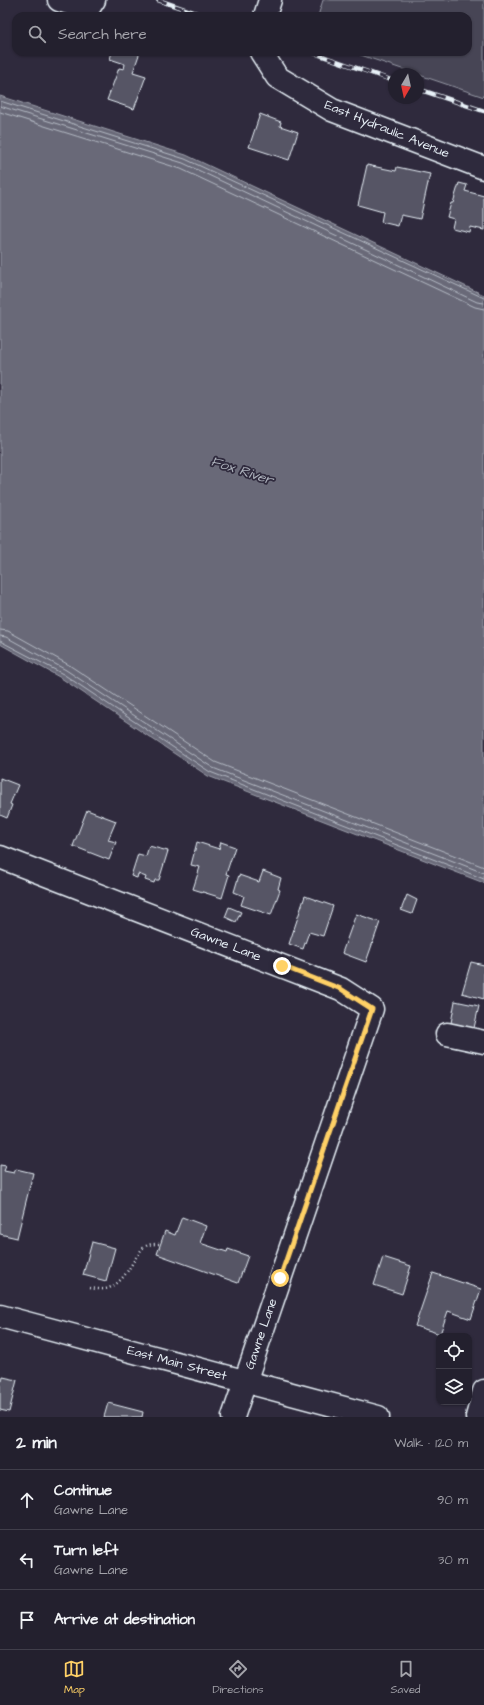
<!DOCTYPE html>
<meta charset="utf-8">
<style>
body{margin:0;font-family:"Architects Daughter",sans-serif;background:#2f2d3a;color:#f1f3f6}
.controls{position:absolute;right:12px;bottom:12px;display:grid;overflow:hidden;border-radius:8px;box-shadow:0 1px 3px #0004}
.controls button{width:36px;height:36px;display:grid;place-items:center;padding:0;border:0;border-bottom:1px solid #403e4a;background:#23202e;color:#f1f3f6;font:20px sans-serif}
.compass{position:absolute;left:388px;top:68px;width:36px;height:36px;border-radius:50%;background:#23202e;box-shadow:0 1px 3px #0004;rotate:189deg}
.stop{position:absolute;width:12px;height:12px;margin:-9px;border:3px solid #ffd166;border-radius:50%;background:#fff}
.stop.end{background:#ffd166;border-color:#fff;box-shadow:0 1px 4px #0008}
.list{margin:0;padding:0;list-style:none}
h2{display:flex;justify-content:space-between;align-items:center;height:52px;margin:0;padding:0 16px;font-size:17px}
h2 small{font-size:13px;font-weight:400;color:#a3a3aa}
.list li{display:grid;grid-template-columns:26px 1fr auto;gap:12px;align-items:center;box-sizing:border-box;height:60px;padding:0 16px;border-top:1px solid #403e4a}
.list b{display:block;font-size:15px;white-space:nowrap}
.list p{margin:0;font-size:13px;white-space:nowrap;color:#a3a3aa}
.list em{font-size:13px;font-style:normal;color:#a3a3aa}
.icon{flex:none;width:22px;height:22px;fill:none;stroke:currentColor;stroke-width:2;stroke-linecap:round;stroke-linejoin:round}
.map{position:relative;flex:none;width:484px;height:1417px;overflow:hidden}
.search{position:absolute;background:#23202e;box-shadow:0 1px 3px #0004;left:12px;right:12px;top:12px;height:44px;display:flex;align-items:center;gap:10px;box-sizing:border-box;padding:0 14px;border-radius:12px;color:#a3a3aa;font-size:15px}
.sheet{height:232px;background:#23202e}
nav{display:flex;justify-content:space-around;align-items:center;box-sizing:border-box;height:56px;border-top:1px solid #403e4a;background:#23202e;font-size:11px;color:#a3a3aa}
nav a{display:grid;justify-items:center;gap:2px}
nav .on{color:#ffd166}
.map>svg:first-child{display:block}
.green{fill:#464455;stroke:#979aa6}
.water{fill:#696978;stroke:#9c9fab}
.lines{fill:none;stroke-linecap:round;stroke-linejoin:round}
.shore{stroke:#b5bbc5;stroke-width:1}
.building{fill:#575565;stroke:#e8f1f8}
.minor-casing{stroke:#e8f1f8;stroke-width:25}
.path{stroke:#e8f1f8;stroke-width:2.5;stroke-dasharray:1 3;stroke-linecap:butt}
.minor{stroke:#2f2a3d;stroke-width:22}
.rail-casing{stroke:#e8f1f8;stroke-width:4.5}
.rail{stroke:#2f2a3d;stroke-width:3;stroke-dasharray:9;stroke-linecap:butt}
.route{stroke:#ffd166;stroke-width:5}
.labels{text-anchor:middle;dominant-baseline:central;stroke-width:3.5;stroke-linejoin:round;paint-order:stroke}
.street-label{font-size:13px;fill:#e8f1f8;stroke:#2f2a3d}
.water-label{font-size:14px;font-style:italic;fill:#afb4be;stroke:#2f2a3d}
</style>
<div class="map">
<svg width="484" height="1417" viewBox="0 0 484 1417">
<rect width="100%" height="100%" fill="#2f2a3d"/>
<filter id="ink" filterUnits="userSpaceOnUse"><feTurbulence type="fractalNoise" baseFrequency=".025" numOctaves="2"/><feDisplacementMap in="SourceGraphic" scale="8" xChannelSelector="R" yChannelSelector="G"/><feConvolveMatrix kernelMatrix="1 2 1 2 8 2 1 2 1" color-interpolation-filters="sRGB"/></filter>
<g filter="url(#ink)">
<polygon class="green" points="323,0 484,0 484,97 352,52 468,52 468,16 318,16"/>
<polygon class="water" points="0,96 186,155 484,295 484,883 208,776 61,678 0,644"/>
<g class="lines">
<g class="shore">
<polyline points="0,101 185,159 484,298"/>
<polyline points="0,106 183,163 477,302 484,303"/>
<polyline points="0,112 181,169 475,307 484,309"/>
<polyline points="0,630 8,631 69,665 215,762 484,867"/>
<polyline points="0,636 6,637 66,670 213,768 484,873"/>
<polyline points="0,641 63,674 210,772 484,879"/>
</g>
</g>
<g class="building">
<polygon points="112,52 140,52 133,72 146,76 134,109 107,100 119,68 124,69 125,64 110,59"/>
<polygon points="260,114 281,122 280,126 298,132 289,160 249,147"/>
<polygon points="367,165 396,171 397,167 430,174 420,219 401,215 398,226 381,222 383,212 358,205"/>
<polygon points="459,183 467,185 465,191 484,196 484,230 470,227 469,232 452,228 454,219 447,217 451,203 453,203"/>
<polygon points="0,778 18,785 10,804 12,805 7,818 0,815"/>
<polygon points="87,810 116,821 108,840 116,842 109,860 73,846"/>
<polygon points="197,842 219,849 221,842 235,847 226,874 229,875 222,898 193,889 200,867 191,865"/>
<polygon points="149,846 168,851 159,880 155,880 154,883 145,880 146,877 138,874 137,878 131,876 138,854 146,856"/>
<polygon points="263,871 281,878 278,889 280,890 271,915 241,905 244,896 234,892 239,875 259,882"/>
<polygon points="407,895 417,900 412,914 401,910"/>
<polygon points="305,896 333,906 323,936 309,932 303,949 289,944"/>
<polygon points="229,907 241,912 236,922 225,917"/>
<polygon points="356,914 380,922 366,962 342,953"/>
<polygon points="471,962 484,965 484,999 462,993"/>
<polygon points="455,1001 479,1006 474,1028 451,1023"/>
<polygon points="0,1165 6,1166 4,1171 14,1173 16,1169 33,1173 17,1238 0,1234"/>
<polygon points="182,1217 206,1226 200,1243 227,1252 228,1249 248,1256 238,1283 157,1254 165,1231 175,1235"/>
<polygon points="92,1242 115,1248 106,1281 83,1275"/>
<polygon points="383,1257 411,1266 402,1294 374,1285"/>
<polygon points="433,1273 481,1289 471,1319 448,1311 440,1334 415,1326"/>
<polygon points="3,1377 17,1380 9,1412 0,1410 0,1380 2,1381"/>
<polygon points="108,1403 143,1412 142,1417 104,1417"/>
</g>
<g class="lines">
<g class="minor-casing">
<g id="minor">
<polyline points="59,0 88,9 94,0"/>
<polyline points="265,16 270,0"/>
<polyline points="261,52 277,77 332,110 484,168"/>
<polyline points="0,857 341,989 372,1009 233,1417"/>
<polyline points="447,1034 484,1042"/>
<polyline points="0,1316 378,1417"/>
<polyline points="477,1417 484,1391"/>
</g>
</g>
<path class="path" d="M90,1288c6,1 14,2 19,0 21,-9 25,-37 39,-43 3,-1 9,-1 13,-1"/>
<use href="#minor" class="minor"/>
<g class="rail-casing">
<g id="rail">
<polyline points="158,0 205,16"/>
<polyline points="311,52 394,81"/>
<polyline points="418,89 484,111"/>
</g>
</g>
<use href="#rail" class="rail"/>
</g>
</g>
<g class="lines" filter="url(#ink)">
<polyline class="route" points="280,1278 372,1009 341,989 282,966"/>
</g>
<g class="labels">
<g class="street-label">
<text transform="translate(387 129) rotate(22)">East Hydraulic Avenue</text>
<text transform="translate(226 944) rotate(21)">Gawne Lane</text>
<text transform="translate(261 1334) rotate(-71)">Gawne Lane</text>
<text transform="translate(177 1363) rotate(15)">East Main Street</text>
</g>
<g class="water-label">
<text transform="translate(242 471) rotate(18)">Fox River</text>
</g>
</g>
</svg>
<div class="controls">
<button><svg class="icon" aria-label="locate" viewBox="0 0 24 24"><circle cx="12" cy="12" r="6"/><path d="M12 2v4M12 18v4M2 12h4M18 12h4"/></svg></button>
<button><svg class="icon" aria-label="layers" viewBox="0 0 24 24"><path d="M12 4l9 5-9 5-9-5zM3 14l9 5 9-5"/></svg></button>
</div>
<svg class="compass" viewBox="-18 -18 36 36"><path d="M0-13l5 13h-10z" fill="#e53935"/><path d="M0 13l5-13h-10z" fill="#a3a3aa"/></svg>
<div class="stop" style="left:280px;top:1278px"></div>
<div class="stop end" style="left:282px;top:966px"></div>
<div class="search"><svg class="icon" aria-label="search" viewBox="0 0 24 24"><circle cx="10" cy="10" r="6"/><path d="M15 15l6 6"/></svg>Search here</div>
</div>
<section class="sheet">
<h2>2 min<small>Walk · 120 m</small></h2>
<ul class="list">
<li><svg class="icon" aria-label="ahead" viewBox="0 0 24 24"><path d="M12 20V5M6 11l6-6 6 6"/></svg><div><b>Continue</b><p>Gawne Lane</p></div><em>90 m</em></li>
<li><svg class="icon" aria-label="left" viewBox="0 0 24 24"><path d="M17 20v-9H6M10 6l-5 5 5 5"/></svg><div><b>Turn left</b><p>Gawne Lane</p></div><em>30 m</em></li>
<li><svg class="icon" aria-label="arrive" viewBox="0 0 24 24"><path d="M6 21V4h12l-3 4 3 4H6"/></svg><div><b>Arrive at destination</b></div></li>
</ul>
</section>
<nav>
<a class="on"><svg class="icon" aria-label="map" viewBox="0 0 24 24"><path d="M3 6l6-2 6 2 6-2v14l-6 2-6-2-6 2zM9 4v14M15 6v14"/></svg>Map</a>
<a><svg class="icon" aria-label="directions" viewBox="0 0 24 24"><path d="M12 3l9 9-9 9-9-9zM9 14v-3h6M13 9l2 2-2 2"/></svg>Directions</a>
<a><svg class="icon" aria-label="saved" viewBox="0 0 24 24"><path d="M7 4h10v16l-5-4-5 4z"/></svg>Saved</a>
</nav>
